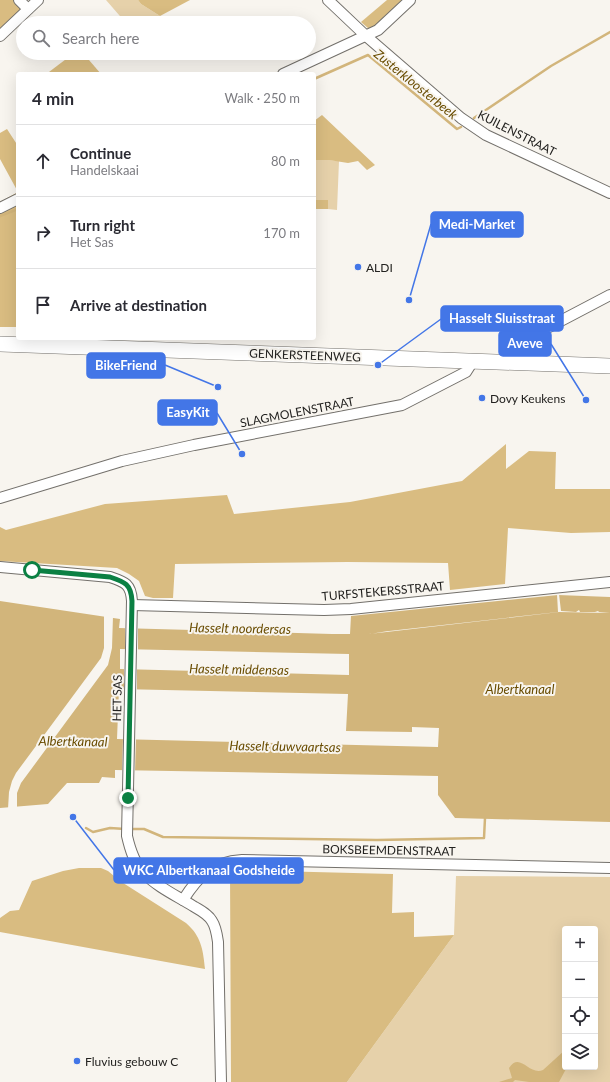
<!DOCTYPE html>
<meta charset="utf-8">
<style>
body{margin:0;font-family:Lato,sans-serif;background:#f7f7f7;color:#2b2b33}
.controls{position:absolute;right:12px;bottom:12px;display:grid;overflow:hidden;border-radius:4px;box-shadow:0 4px 16px #0002}
.controls button{width:36px;height:36px;display:grid;place-items:center;padding:0;border:0;border-bottom:1px solid #e1e1e2;background:#fff;color:#2b2b33;font:20px sans-serif}
.stop{position:absolute;width:12px;height:12px;margin:-9px;border:3px solid #0b8043;border-radius:50%;background:#fff}
.stop.end{background:#0b8043;border-color:#fff;box-shadow:0 1px 4px #0008}
.list{margin:0;padding:0;list-style:none}
h2{display:flex;justify-content:space-between;align-items:center;height:52px;margin:0;padding:0 16px;font-size:17px}
h2 small{font-size:13px;font-weight:400;color:#7c7c81}
.list li{display:grid;grid-template-columns:26px 1fr auto;gap:12px;align-items:center;box-sizing:border-box;height:72px;padding:0 16px;border-top:1px solid #e1e1e2}
.list b{display:block;font-size:15px;white-space:nowrap}
.list p{margin:0;font-size:13px;white-space:nowrap;color:#7c7c81}
.list em{font-size:13px;font-style:normal;color:#7c7c81}
.icon{flex:none;width:22px;height:22px;fill:none;stroke:currentColor;stroke-width:2;stroke-linecap:round;stroke-linejoin:round}
.map{position:relative;flex:none;width:610px;height:1082px;overflow:hidden}
.search{position:absolute;background:#fff;box-shadow:0 4px 16px #0002;left:16px;top:16px;width:300px;height:44px;display:flex;align-items:center;gap:10px;box-sizing:border-box;padding:0 14px;border-radius:22px;color:#7c7c81;font-size:15px}
.panel{position:absolute;background:#fff;box-shadow:0 4px 16px #0002;left:16px;top:72px;width:300px;height:268px;border-radius:4px}
.map>svg:first-child{display:block}
.green{fill:#e6d1aa;fill-rule:evenodd}
.forest{fill:#d9bc81}
.water{fill:#d2b57b;fill-rule:evenodd}
.pier{fill:#f8f5ef}
.lines{fill:none;stroke-linecap:round;stroke-linejoin:round}
.stream{stroke:#d2b57b;stroke-width:2.5}
.street-casing{stroke:#73706b;stroke-width:12}
.primary-casing{stroke:#73706b;stroke-width:16}
.street{stroke:#fff;stroke-width:10}
.primary{stroke:#fff;stroke-width:15}
.route{stroke:#0b8043;stroke-width:5}
.poi-dot{fill:#4376e7;stroke:#f8f5ef;stroke-width:1.5}
.labels{text-anchor:middle;dominant-baseline:central;stroke-width:4;stroke-linejoin:round;paint-order:stroke}
.street-label{font-size:12px;fill:#232220;stroke:#f8f5ef}
.poi-label{font-size:12px;fill:#232220;stroke:#f8f5ef;text-anchor:start}
.water-label{font-size:13px;font-style:italic;fill:#694c00;stroke:#f8f5ef}
.leader{fill:none;stroke:#4376e7;stroke-width:1.5}
.callout-dot{fill:#4376e7;stroke:#f8f5ef;stroke-width:1.5}
.callout{fill:#4376e7;stroke:#4376e7;stroke-width:1.5}
.callout-label{font-size:13px;text-anchor:middle;font-weight:bold;fill:#fff}
</style>
<div class="map">
<svg width="610" height="1082" viewBox="0 0 610 1082">
<rect width="100%" height="100%" fill="#f8f5ef"/>
<g class="green">
<polygon points="106,0 138,0 141,4 160,16 148,23 126,23"/>
<polygon points="314,160 329,160 339,161 337,210 328,209 327,200 314,200"/>
<path d="M456,876l154,1v205h-263l107,-147zM565,929h30v138h-30z"/>
</g>
<g class="forest">
<polygon points="0,0 14,0 21,9 0,30"/>
<polygon points="138,0 190,0 160,16 141,4"/>
<polygon points="387,0 415,0 376,35 361,22"/>
<polygon points="74,53 83,53 101,74 51,74 49,72"/>
<polygon points="322,115 375,165 367,170 358,161 348,163 329,160 314,160 314,121"/>
<polygon points="7,129 18,146 18,327 0,327 0,202 18,192 0,159 0,133"/>
<rect x="314" y="200" width="14" height="9"/>
<polygon points="506,444 506,469 529,451 556,452 555,489 610,489 610,532 571,533 508,528 505,584 450,590 448,563 348,562 175,564 173,598 153,598 145,596 139,581 129,574 117,568 0,561 0,527 6,530 105,504 227,495 234,514 350,502 462,481"/>
<path d="M79,868h22l7,3 12,10 66,42c15,13 17,26 19,46l-205,-37v-14l10,-7 9,-1 13,-29 31,-10z"/>
<polygon points="230,870 393,874 392,913 414,912 414,937 454,935 347,1082 231,1082"/>
</g>
<g class="water">
<path d="M558,595l52,2v225l-155,-4 -17,-23v-19l-323,-6v8l-13,-1 -3,6h-32l-19,21 -48,4v-207l120,18 -1,9 213,6h18l1,-18zM120,649l229,5v21l-229,-6zM119,689l229,5 -2,37 66,1v-5l27,1 -1,19 -321,-8z"/>
<path d="M565,1050v17h2l-8,15h-30l-14,-2 -2,2h-14l13,-4 -3,-10c11,-17 20,8 34,2z"/>
</g>
<g class="pier">
<polygon points="557,594 559,594 561,611 576,612 579,610 580,612 595,612 598,611 599,612 610,613 559,612 369,634 349,634 370,634 388,631 389,631 558,612"/>
<polygon points="104,614 113,616 112,648 108,665 21,783 17,793 17,808 8,809 9,792 12,781 16,773 101,658 104,648"/>
<polygon points="125,626 138,627 138,651 125,651"/>
<rect x="124" y="667" width="13" height="24"/>
<polygon points="123,737 136,737 135,772 122,772"/>
</g>
<g class="lines">
<g class="stream">
<polyline points="314,79 368,55 457,129 461,127"/>
<polyline points="474,118 551,66 610,32"/>
<polyline points="0,216 18,209"/>
<polyline points="86,828 93,832 110,828 125,829"/>
<polyline points="130,829 144,829 163,837 377,840 484,838 485,818"/>
</g>
<g class="street-casing">
<g id="street">
<polyline points="19,0 28,9"/>
<polyline points="328,0 366,36 461,118 486,135 610,193"/>
<polyline points="0,36 38,0"/>
<polyline points="283,74 378,30 410,0"/>
<polyline points="0,208 18,199"/>
<polyline points="518,363 519,350 521,342 532,336 610,295"/>
<polyline points="0,498 122,461 194,445 402,405 466,372 473,361"/>
<path d="M0,567l110,10c15,5 21,7 22,24l-5,235c3,13 7,27 17,37 13,14 33,23 49,33 7,4 15,8 19,15 4,6 5,14 6,21l3,140"/>
<polyline points="132,605 324,610 351,609 610,582"/>
<path d="M183,900c16,-25 29,-38 59,-40l368,8"/>
</g>
</g>
<g class="primary-casing">
<polyline id="primary" points="0,344 610,366"/>
</g>
<use href="#street" class="street"/>
<use href="#primary" class="primary"/>
</g>
<g class="lines">
<path class="route" d="M32,570l78,7c15,5 21,7 22,24l-4,197"/>
</g>
<g class="poi-dot">
<circle cx="358" cy="267" r="4"/>
<circle cx="482" cy="398" r="4"/>
<circle cx="77" cy="1061" r="4"/>
</g>
<g class="labels">
<g class="street-label">
<text transform="translate(517 133) rotate(27)">KUILENSTRAAT</text>
<text transform="translate(305 355) rotate(2)">GENKERSTEENWEG</text>
<text transform="translate(297 412) rotate(-11)">SLAGMOLENSTRAAT</text>
<text transform="translate(383 591) rotate(-5)">TURFSTEKERSSTRAAT</text>
<text transform="translate(117 698) rotate(-89)">HET SAS</text>
<text transform="translate(389 850) rotate(1)">BOKSBEEMDENSTRAAT</text>
</g>
<g class="poi-label">
<text x="366" y="267">ALDI</text>
<text x="490" y="398">Dovy Keukens</text>
<text x="85" y="1061">Fluvius gebouw C</text>
</g>
<g class="water-label">
<text transform="translate(416 84) rotate(39)">Zusterkloosterbeek</text>
<text transform="translate(240 628) rotate(1)">Hasselt noordersas</text>
<text transform="translate(239 669) rotate(1)">Hasselt middensas</text>
<text x="520" y="689">Albertkanaal</text>
<text transform="translate(73 741) rotate(1)">Albertkanaal</text>
<text transform="translate(285 746) rotate(1)">Hasselt duwvaartsas</text>
</g>
</g>
<path class="leader" d="M409 300L431 224M378 365L441 319M586 400L551 344M218 387L165 365M242 454L217 413M73 817L114 870"/>
<g class="callout-dot">
<circle cx="409" cy="300" r="4"/>
<circle cx="378" cy="365" r="4"/>
<circle cx="586" cy="400" r="4"/>
<circle cx="218" cy="387" r="4"/>
<circle cx="242" cy="454" r="4"/>
<circle cx="73" cy="817" r="4"/>
</g>
<g class="callout">
<rect x="431" y="212" width="92" height="25" rx="4"/>
<rect x="441" y="306" width="122" height="25" rx="4"/>
<rect x="499" y="331" width="52" height="25" rx="4"/>
<rect x="87" y="353" width="78" height="25" rx="4"/>
<rect x="158" y="400" width="59" height="25" rx="4"/>
<rect x="114" y="858" width="189" height="25" rx="4"/>
</g>
<g class="callout-label">
<text x="477" y="229">Medi-Market</text>
<text x="502" y="323">Hasselt Sluisstraat</text>
<text x="525" y="348">Aveve</text>
<text x="126" y="370">BikeFriend</text>
<text x="188" y="417">EasyKit</text>
<text x="209" y="875">WKC Albertkanaal Godsheide</text>
</g>
</svg>
<div class="controls">
<button>+</button>
<button>−</button>
<button><svg class="icon" aria-label="locate" viewBox="0 0 24 24"><circle cx="12" cy="12" r="6"/><path d="M12 2v4M12 18v4M2 12h4M18 12h4"/></svg></button>
<button><svg class="icon" aria-label="layers" viewBox="0 0 24 24"><path d="M12 4l9 5-9 5-9-5zM3 14l9 5 9-5"/></svg></button>
</div>
<div class="stop" style="left:32px;top:570px"></div>
<div class="stop end" style="left:128px;top:798px"></div>
<div class="search"><svg class="icon" aria-label="search" viewBox="0 0 24 24"><circle cx="10" cy="10" r="6"/><path d="M15 15l6 6"/></svg>Search here</div>
<section class="panel">
<h2>4 min<small>Walk · 250 m</small></h2>
<ul class="list">
<li><svg class="icon" aria-label="ahead" viewBox="0 0 24 24"><path d="M12 20V5M6 11l6-6 6 6"/></svg><div><b>Continue</b><p>Handelskaai</p></div><em>80 m</em></li>
<li><svg class="icon" aria-label="right" viewBox="0 0 24 24"><path d="M7 20v-9h11M14 6l5 5-5 5"/></svg><div><b>Turn right</b><p>Het Sas</p></div><em>170 m</em></li>
<li><svg class="icon" aria-label="arrive" viewBox="0 0 24 24"><path d="M6 21V4h12l-3 4 3 4H6"/></svg><div><b>Arrive at destination</b></div></li>
</ul>
</section>
</div>
